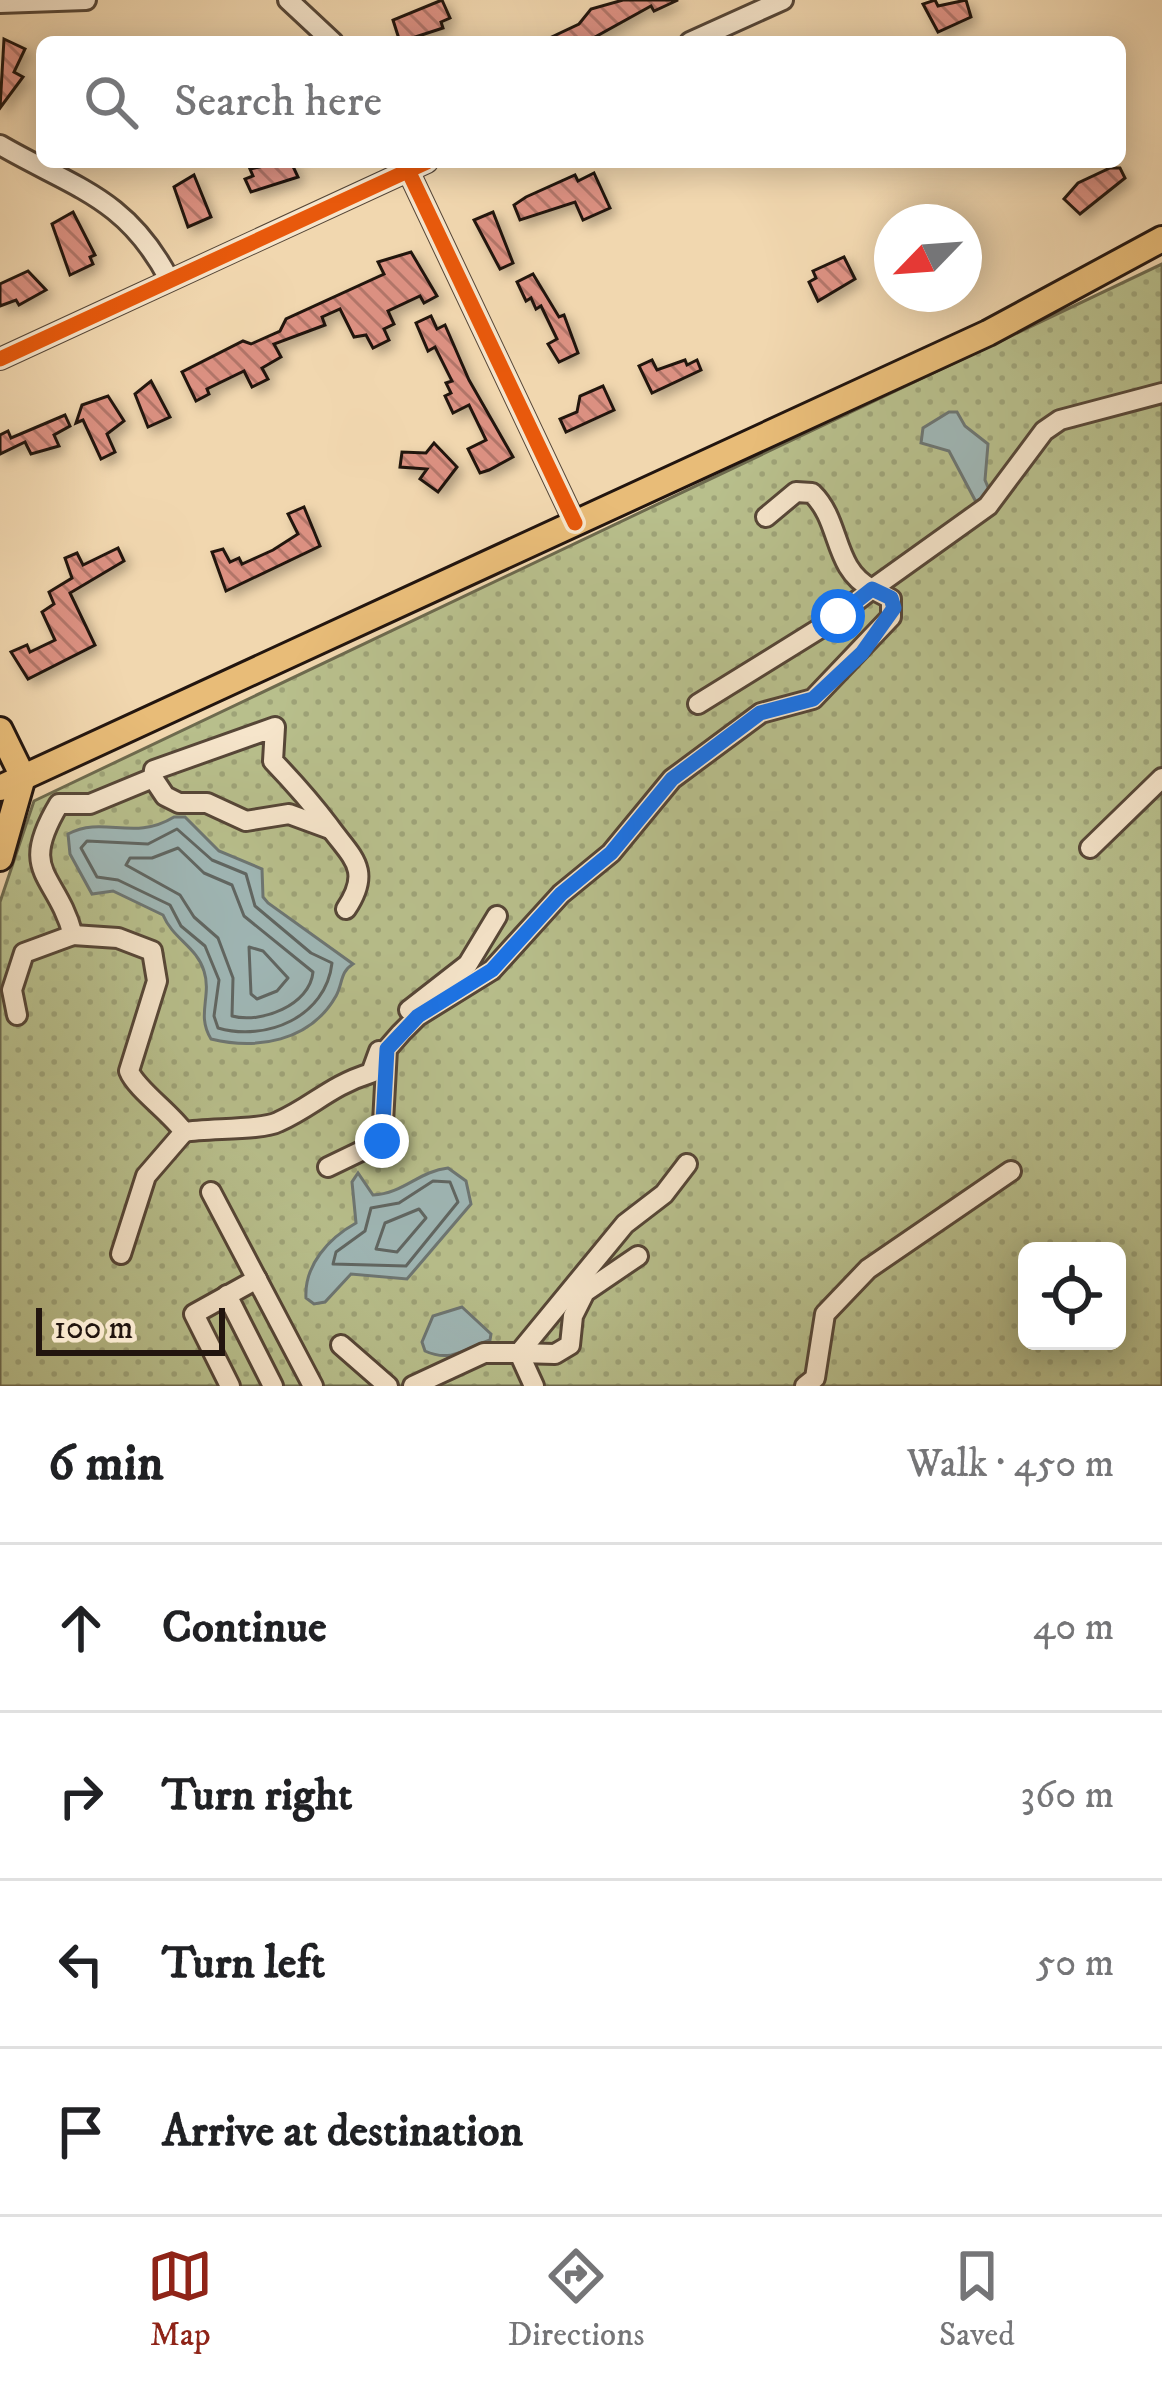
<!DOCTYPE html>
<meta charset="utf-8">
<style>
body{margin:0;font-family:"IM FELL DW Pica",serif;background:#f6f6f6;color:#202124}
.controls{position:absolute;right:36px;bottom:36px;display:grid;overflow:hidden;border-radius:18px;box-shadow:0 6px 30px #0003}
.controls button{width:108px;height:108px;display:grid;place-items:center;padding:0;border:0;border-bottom:3px solid #e0e0e0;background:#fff;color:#202124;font:60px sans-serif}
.compass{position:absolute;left:874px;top:204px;width:108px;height:108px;border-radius:50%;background:#fff;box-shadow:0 6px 30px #0003;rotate:245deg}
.scale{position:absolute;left:36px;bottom:30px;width:189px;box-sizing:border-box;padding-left:12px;border:6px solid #22150f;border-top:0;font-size:33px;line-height:42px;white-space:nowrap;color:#22150f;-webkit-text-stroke:9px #f6e5cb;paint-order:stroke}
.stop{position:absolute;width:36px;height:36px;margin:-27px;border:9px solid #1a73e8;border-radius:50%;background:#fff}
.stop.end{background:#1a73e8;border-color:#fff;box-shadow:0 3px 12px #0008}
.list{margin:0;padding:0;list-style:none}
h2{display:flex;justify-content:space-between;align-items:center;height:156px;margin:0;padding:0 48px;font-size:51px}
h2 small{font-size:39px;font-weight:400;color:#757577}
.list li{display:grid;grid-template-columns:78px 1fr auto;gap:36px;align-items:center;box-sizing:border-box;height:168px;padding:0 48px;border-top:3px solid #e0e0e0}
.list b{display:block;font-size:45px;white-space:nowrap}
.list em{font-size:39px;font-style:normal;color:#757577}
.icon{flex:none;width:66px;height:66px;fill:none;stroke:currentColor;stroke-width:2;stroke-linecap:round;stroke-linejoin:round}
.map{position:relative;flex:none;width:1162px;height:1386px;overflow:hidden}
.search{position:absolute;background:#fff;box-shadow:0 6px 30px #0003;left:36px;right:36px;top:36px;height:132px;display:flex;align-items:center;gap:30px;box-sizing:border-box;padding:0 42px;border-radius:18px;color:#757577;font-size:45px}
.sheet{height:828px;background:#fff}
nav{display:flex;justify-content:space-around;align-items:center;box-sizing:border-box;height:168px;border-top:3px solid #e0e0e0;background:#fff;font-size:33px;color:#757577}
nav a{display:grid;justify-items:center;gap:6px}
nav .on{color:#8f2418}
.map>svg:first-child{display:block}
.grass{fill:url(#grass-dots);stroke:#6d6a4e;stroke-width:3;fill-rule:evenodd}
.water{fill:#9fb7b6;stroke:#6d7673;stroke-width:3}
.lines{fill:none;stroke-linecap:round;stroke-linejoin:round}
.shore{stroke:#606662;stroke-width:3}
.building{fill:url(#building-back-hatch);stroke:#22150f;stroke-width:3;filter:url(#shadow)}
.minor-casing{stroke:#564637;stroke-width:24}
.major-casing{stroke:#22150f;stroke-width:30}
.minor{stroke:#f6e5cb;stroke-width:18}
.major{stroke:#e8bc78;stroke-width:24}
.cycleway-casing{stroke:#f6e5cb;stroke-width:22}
.cycleway{stroke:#e8590c;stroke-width:15}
.route{stroke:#1a73e8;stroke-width:15}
</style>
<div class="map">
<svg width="1162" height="1386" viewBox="0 0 1162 1386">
<defs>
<pattern id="grass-dots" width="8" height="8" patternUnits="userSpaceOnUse" patternTransform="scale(3)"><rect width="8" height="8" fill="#b8bf8c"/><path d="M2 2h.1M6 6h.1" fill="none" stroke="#9ea378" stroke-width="1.8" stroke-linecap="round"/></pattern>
<pattern id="building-back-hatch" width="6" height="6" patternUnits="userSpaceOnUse" patternTransform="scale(3)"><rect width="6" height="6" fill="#db9081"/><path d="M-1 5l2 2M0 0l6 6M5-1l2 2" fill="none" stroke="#b17468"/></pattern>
<filter id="shadow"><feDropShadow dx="5.5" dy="5.5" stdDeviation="6" flood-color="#0004"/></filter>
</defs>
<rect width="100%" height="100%" fill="#f1d7af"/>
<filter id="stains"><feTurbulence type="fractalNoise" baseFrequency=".00167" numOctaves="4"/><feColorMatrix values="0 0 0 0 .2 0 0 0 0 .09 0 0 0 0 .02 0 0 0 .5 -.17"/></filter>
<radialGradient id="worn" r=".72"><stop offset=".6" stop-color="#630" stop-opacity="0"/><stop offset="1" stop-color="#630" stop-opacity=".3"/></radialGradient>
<path class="grass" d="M1162,264v1122h-1162v-484l34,-101zM1027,1251h90v90h-90z"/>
<g class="water">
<polygon points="949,412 957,412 965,426 988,444 985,480 990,492 976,502 949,451 921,443 923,428"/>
<path d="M174,817h11l34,34 43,18 1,28 5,6 85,61c-13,8 -10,19 -17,32 -26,46 -80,54 -125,43 -15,-24 1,-43 -7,-68 -7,-24 -31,-32 -41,-56l-50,-24 -21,3 -22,-40 -2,-20c36,-19 65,8 106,-17z"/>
<path d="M448,1168l18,13 5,23 -64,75 -56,-5 -26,28 -11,2 -8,-6c-2,-33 23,-60 50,-75l-4,-41 6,-9 15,22c30,-1 46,-24 75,-27z"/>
<path d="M462,1307l29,27 -1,6c-25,9 -39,23 -65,11l-3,-9 11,-26z"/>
</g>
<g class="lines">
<g class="shore">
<path d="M177,829l35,31 34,14 9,32 56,47 21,10c-6,54 -66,79 -114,65l-4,-12 5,-36 -14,-34 -24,-20 -11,-21 -52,-25 -21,-3 -16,-29 6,-7 61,3z"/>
<path d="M178,848l26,25 28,12 12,31 69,56c-3,33 -52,52 -81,44l1,-38 -15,-40 -24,-21 -14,-22 -54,-30 4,-7h22z"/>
<polygon points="249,947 263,951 288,978 277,991 257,999 251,994"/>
<polygon points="433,1181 450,1182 458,1202 406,1266 333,1264 336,1252 365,1231 371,1208 399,1203"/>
<polygon points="419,1209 426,1218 397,1252 376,1249 385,1223"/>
</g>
</g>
<g class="building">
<polygon points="442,0 450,18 441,22 443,28 400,42 393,20"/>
<polygon points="623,0 678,0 654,11 651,6 586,42 541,42 579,24 591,9"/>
<polygon points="935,0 938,6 966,0 971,17 938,32 923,4"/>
<polygon points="4,39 25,49 14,72 23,77 0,108"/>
<polygon points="282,162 291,162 298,177 251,192 245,179 253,176 250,169"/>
<polygon points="1110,168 1120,168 1125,178 1080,214 1064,199 1078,183"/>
<polygon points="594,173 610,208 583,220 575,202 520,220 514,205 526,197 575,175 578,181"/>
<polygon points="194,175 211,217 188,227 174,187"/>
<polygon points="73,212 95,255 90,257 93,264 70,275 52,224"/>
<polygon points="493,212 513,263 500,269 474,220"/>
<polygon points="411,252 437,296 424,303 420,296 388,311 394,324 384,329 389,340 373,348 366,335 354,337 340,309 322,317 325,325 274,344 281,357 262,368 268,379 252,387 244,371 207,389 209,394 196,401 182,372 243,341 251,344 280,331 286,319 384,274 378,262"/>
<polygon points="844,257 855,279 818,301 809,282 816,278 813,271"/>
<polygon points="28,271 46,290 19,305 16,300 0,306 0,284"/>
<polygon points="533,274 559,317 564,315 578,353 559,362 548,344 557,339 541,306 536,309 531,298 526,301 517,282"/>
<polygon points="431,316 437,329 445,325 469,380 513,457 489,470 480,473 468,449 486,440 469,405 453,413 445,396 451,393 446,383 452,381 435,347 428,351 416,323"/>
<polygon points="652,360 657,370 685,360 687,365 697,360 701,370 652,393 639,366"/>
<polygon points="151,381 170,417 148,427 135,394"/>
<polygon points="603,386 614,410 566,432 560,419 577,412 580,396"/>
<polygon points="108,396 124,421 107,434 115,452 101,459 83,420 76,423 82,405"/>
<polygon points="65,415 70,426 54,435 59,446 31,454 25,442 0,454 0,435 8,431 11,438"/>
<polygon points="434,443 457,467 438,492 420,479 427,469 400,467 402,452 426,453"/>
<polygon points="304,507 320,546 226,591 212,552 223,549 230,562 239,558 242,564 273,550 298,534 288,514"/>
<polygon points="118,548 124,561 70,593 95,645 28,679 11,652 27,645 30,652 55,640 42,612 54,604 49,592 72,578 65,558 77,553 83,565"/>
</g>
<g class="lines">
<g class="minor-casing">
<g id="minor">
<polyline points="288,0 333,42"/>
<polyline points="0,3 86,0"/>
<polyline points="690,42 783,0"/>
<path d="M0,145c74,43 126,52 169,134"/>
<polyline points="404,162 575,523"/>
<polyline points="0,359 427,162"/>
<path d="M766,517l30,-25 16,1c30,29 20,75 60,96l116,-83 56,-75 16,-11 102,-27"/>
<polyline points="153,778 165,796 179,803 207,803 246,821 289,814 330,829"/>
<polyline points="1090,848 1162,778"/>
<path d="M73,935l45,3 34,13 5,30 -28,90c7,18 41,41 55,61 24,-4 79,-2 94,-10 36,-16 51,-36 93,-49l8,-22"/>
<polyline points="409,1010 468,964 497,916"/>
<path d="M17,1015l-5,-25 12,-37 49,-18c-17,-63 -56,-61 -14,-131h31l63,-26 1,-8 121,-43 -2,34c21,22 38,41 56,65 22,31 44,43 17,83"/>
<polyline points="328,1167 382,1141 387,1049 401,1033 418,1016 492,970 561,894 611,853 672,779 761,713 813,699 891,617 891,599 872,589 827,624 698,704"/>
<polyline points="211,1192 313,1386"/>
<polyline points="121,1254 146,1176 184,1132"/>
<polyline points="227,1295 273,1386"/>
<polyline points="341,1345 388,1386"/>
<polyline points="519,1353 555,1354 570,1345 573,1316 585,1292 638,1256"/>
<polyline points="519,1353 534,1386"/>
<polyline points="230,1386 194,1314 257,1279"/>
<polyline points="413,1386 484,1353 519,1353 625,1224 664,1194 687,1164"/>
<polyline points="805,1386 815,1378 825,1314 868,1269 1011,1171"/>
</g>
</g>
<g class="major-casing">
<g id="major">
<polyline points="0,730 23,777"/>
<polyline points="0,788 988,333 1162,239"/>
<polyline points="0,858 23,777"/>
</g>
</g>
<use href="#minor" class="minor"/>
<use href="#major" class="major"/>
<g class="cycleway-casing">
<g id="cycleway">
<polyline points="404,162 575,523"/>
<polyline points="0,359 427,162"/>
</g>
</g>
<use href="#cycleway" class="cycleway"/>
</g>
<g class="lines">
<polyline class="route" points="382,1141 387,1049 418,1016 492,970 561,894 611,853 672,779 760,713 813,699 862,653 894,608 891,598 872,589 838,616"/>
</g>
<rect width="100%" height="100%" filter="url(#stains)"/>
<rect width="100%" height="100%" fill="url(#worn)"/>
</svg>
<div class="controls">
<button><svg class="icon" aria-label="locate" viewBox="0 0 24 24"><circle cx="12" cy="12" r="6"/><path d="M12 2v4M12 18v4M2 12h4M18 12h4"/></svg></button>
</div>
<svg class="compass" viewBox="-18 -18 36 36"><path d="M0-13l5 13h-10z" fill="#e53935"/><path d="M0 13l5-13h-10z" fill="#757577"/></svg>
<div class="scale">100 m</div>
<div class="stop" style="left:838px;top:616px"></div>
<div class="stop end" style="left:382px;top:1141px"></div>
<div class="search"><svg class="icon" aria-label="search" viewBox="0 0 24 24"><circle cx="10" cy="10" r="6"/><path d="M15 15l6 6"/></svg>Search here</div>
</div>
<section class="sheet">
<h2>6 min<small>Walk · 450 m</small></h2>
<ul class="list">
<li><svg class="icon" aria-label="ahead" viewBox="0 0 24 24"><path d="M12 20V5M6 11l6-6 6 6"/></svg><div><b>Continue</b></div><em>40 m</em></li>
<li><svg class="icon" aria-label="right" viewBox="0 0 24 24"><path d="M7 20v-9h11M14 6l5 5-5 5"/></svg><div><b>Turn right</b></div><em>360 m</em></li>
<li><svg class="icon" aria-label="left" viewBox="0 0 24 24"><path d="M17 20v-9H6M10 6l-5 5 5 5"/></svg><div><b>Turn left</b></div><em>50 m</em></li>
<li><svg class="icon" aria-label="arrive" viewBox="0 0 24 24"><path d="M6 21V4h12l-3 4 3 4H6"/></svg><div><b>Arrive at destination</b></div></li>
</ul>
</section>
<nav>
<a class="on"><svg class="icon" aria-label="map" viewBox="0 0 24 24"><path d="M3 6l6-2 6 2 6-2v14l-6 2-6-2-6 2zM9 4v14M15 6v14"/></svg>Map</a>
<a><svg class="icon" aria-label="directions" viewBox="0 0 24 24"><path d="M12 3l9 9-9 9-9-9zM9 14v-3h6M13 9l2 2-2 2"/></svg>Directions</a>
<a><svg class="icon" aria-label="saved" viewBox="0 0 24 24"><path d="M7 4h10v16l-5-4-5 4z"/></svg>Saved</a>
</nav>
